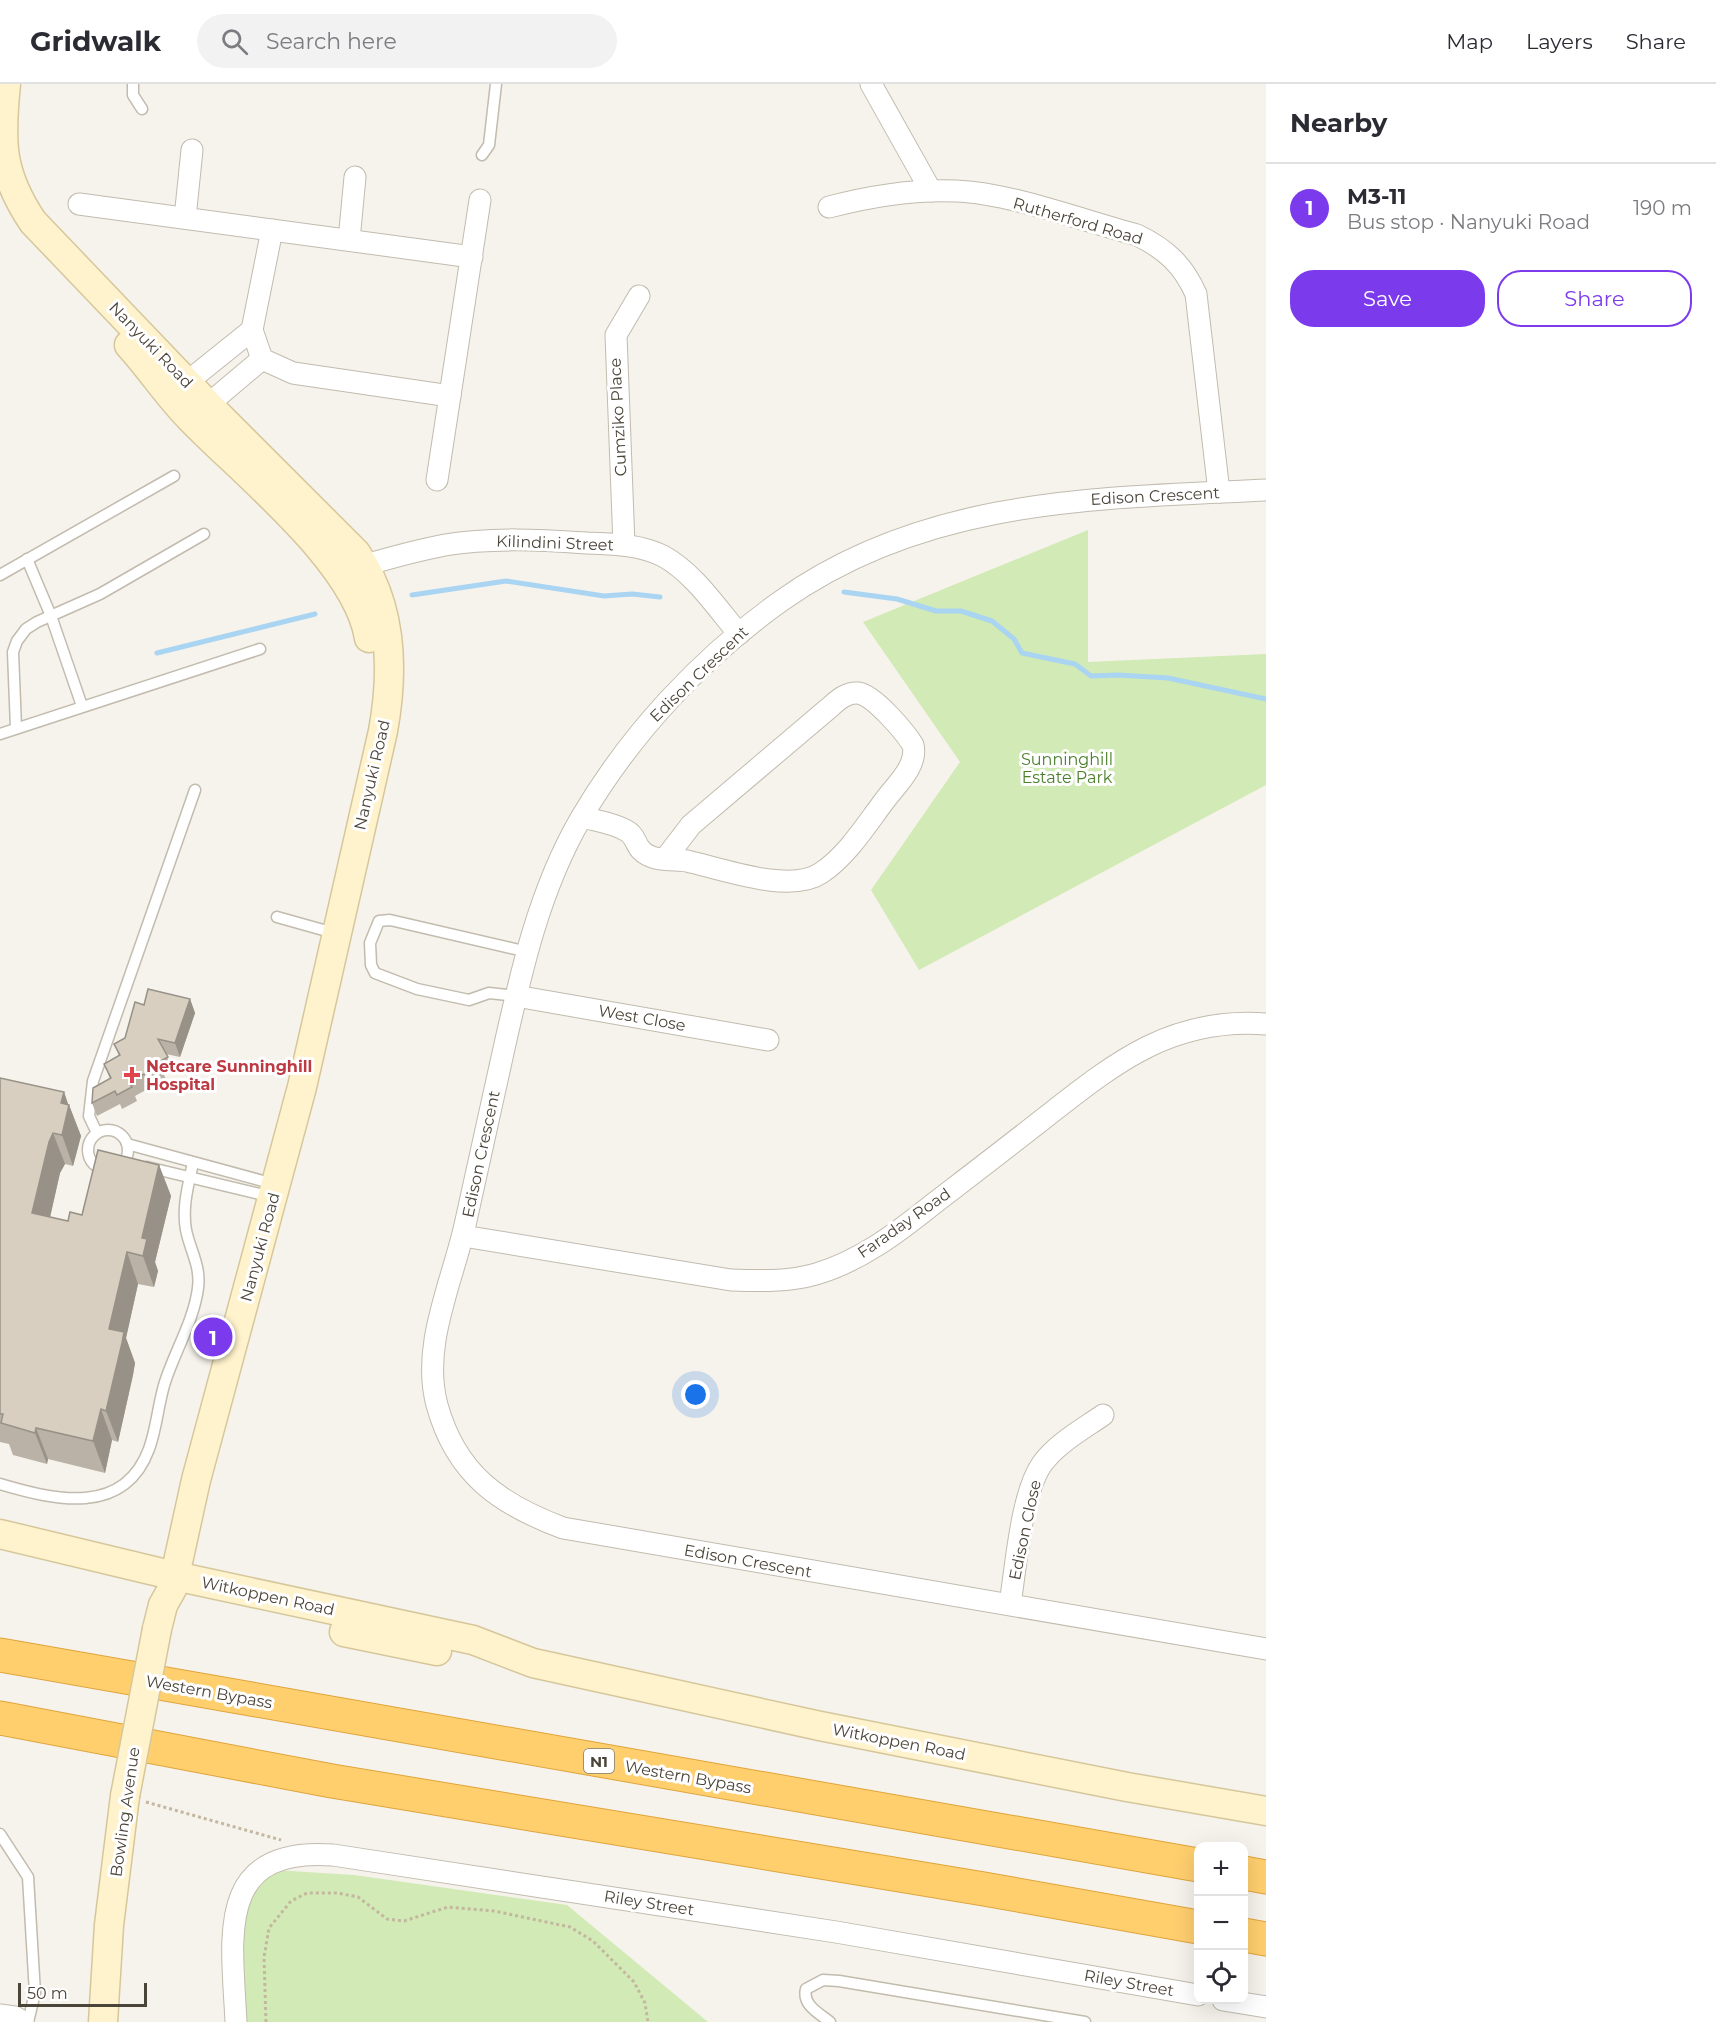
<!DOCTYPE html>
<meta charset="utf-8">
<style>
body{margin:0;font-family:Montserrat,sans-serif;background:#f2f2f3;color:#2b2b33}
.controls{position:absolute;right:18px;bottom:18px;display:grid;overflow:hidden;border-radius:12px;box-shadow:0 6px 24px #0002}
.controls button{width:54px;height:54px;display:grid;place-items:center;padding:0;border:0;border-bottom:2px solid #e1e1e2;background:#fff;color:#2b2b33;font:30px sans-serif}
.scale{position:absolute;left:18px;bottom:15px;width:129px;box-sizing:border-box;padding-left:6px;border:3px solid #4b4439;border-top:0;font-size:16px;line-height:21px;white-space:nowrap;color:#4b4439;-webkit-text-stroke:4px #fff;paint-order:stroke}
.you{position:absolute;left:696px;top:1311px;width:21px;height:21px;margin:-15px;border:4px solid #fff;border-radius:50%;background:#1a73e8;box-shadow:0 0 0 9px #1a73e833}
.badge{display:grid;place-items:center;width:39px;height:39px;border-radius:50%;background:#7c3aed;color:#fff;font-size:20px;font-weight:700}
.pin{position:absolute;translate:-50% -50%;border:3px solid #fff;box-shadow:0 2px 6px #0006}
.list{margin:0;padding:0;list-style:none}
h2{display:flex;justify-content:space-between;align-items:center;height:78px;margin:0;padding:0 24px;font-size:26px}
h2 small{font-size:20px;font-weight:400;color:#7c7c81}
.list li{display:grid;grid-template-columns:39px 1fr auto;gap:18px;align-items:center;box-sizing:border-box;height:90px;padding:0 24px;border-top:2px solid #e1e1e2}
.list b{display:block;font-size:22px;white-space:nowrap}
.list p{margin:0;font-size:20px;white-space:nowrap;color:#7c7c81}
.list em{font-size:20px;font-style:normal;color:#7c7c81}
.actions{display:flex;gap:12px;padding:18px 24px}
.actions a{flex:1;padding:14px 0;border:2px solid #7c3aed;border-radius:24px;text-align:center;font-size:21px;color:#7c3aed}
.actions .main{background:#7c3aed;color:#fff}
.icon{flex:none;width:33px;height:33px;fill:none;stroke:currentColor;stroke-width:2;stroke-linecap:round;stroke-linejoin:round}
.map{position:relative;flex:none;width:1266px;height:1938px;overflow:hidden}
header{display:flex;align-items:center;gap:36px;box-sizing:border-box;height:84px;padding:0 30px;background:#fff;border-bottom:2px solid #e1e1e2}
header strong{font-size:28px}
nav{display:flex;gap:33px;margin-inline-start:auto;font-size:21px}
.search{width:420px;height:54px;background:#f2f2f3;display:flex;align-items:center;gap:15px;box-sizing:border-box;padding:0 21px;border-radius:33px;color:#7c7c81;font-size:22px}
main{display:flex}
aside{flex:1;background:#fff}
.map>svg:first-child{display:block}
.green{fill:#d2eab5}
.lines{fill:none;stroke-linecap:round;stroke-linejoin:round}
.stream{stroke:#a9d4f2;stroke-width:5}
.lane-casing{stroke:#c2bbae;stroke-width:13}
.street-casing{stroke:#c2bbae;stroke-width:23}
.secondary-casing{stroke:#d6c79b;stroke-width:31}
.highway-casing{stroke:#e0a43c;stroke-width:35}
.path{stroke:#c4b79f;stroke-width:3;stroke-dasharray:3 3;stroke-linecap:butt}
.lane{stroke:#fff;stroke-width:10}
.street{stroke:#fff;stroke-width:21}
.secondary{stroke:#fff3cd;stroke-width:28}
.highway{stroke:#ffcf6e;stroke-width:33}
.secondary-bridge-casing{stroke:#d6c79b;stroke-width:31;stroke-linecap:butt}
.secondary-bridge{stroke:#fff3cd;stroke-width:28}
.wall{fill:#bab2a6}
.shaded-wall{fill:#979187}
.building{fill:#d8cfc1;stroke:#979187;stroke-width:1.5}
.health-dot{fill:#e0444e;stroke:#fff;stroke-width:2}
.labels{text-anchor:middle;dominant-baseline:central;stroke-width:6;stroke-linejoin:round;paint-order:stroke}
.shield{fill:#fff;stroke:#817c74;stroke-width:1.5}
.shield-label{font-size:15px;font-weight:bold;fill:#4b4439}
.street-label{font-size:16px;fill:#4b4439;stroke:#fff}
.park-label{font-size:16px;fill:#4a7f2a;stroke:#fff}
.health-label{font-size:16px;font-weight:bold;fill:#be3a42;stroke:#fff;text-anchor:start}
</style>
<header>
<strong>Gridwalk</strong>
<div class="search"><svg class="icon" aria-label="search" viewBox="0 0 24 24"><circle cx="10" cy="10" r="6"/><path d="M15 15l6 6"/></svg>Search here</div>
<nav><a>Map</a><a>Layers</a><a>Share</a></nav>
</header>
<main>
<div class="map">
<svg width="1266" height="1938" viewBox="0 0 1266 1938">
<rect width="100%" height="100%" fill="#f6f3ec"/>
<g class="green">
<polygon points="1088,446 1088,578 1266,570 1266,701 919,886 871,806 960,678 863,538"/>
<polygon points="275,1786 354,1791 567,1821 708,1938 243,1938 237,1825"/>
</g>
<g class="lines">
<g class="stream">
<polyline points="844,508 897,515 936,527 961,527 992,537 1014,555 1022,569 1075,580 1091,592 1118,591 1168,594 1266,615"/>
<polyline points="412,511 506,497 604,512 632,510 660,513"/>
<polyline points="157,569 315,530"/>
</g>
<g class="lane-casing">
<g id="lane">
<polyline points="133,0 133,11 142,25"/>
<polyline points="482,71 489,61 496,0"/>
<polyline points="27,475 51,532 82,622"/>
<polyline points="0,491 174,392"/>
<polyline points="16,644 13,568 17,557 26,545 37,538 100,510 204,450"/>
<polyline points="0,650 260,565"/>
<polyline points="277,833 334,849"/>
<polyline points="516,912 489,909 469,916 417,905 375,889 371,881 370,859 379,837 390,836 528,868"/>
<circle cx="108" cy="1066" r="20"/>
<polyline points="97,1049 89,1032 93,997 195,706"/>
<polyline points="127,1060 274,1100"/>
<polyline points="147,1083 272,1113"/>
<path d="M0,1400c54,16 124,33 149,-35 8,-22 9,-45 16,-67 10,-31 29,-62 33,-94 3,-22 -8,-38 -12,-58 -4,-23 2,-44 7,-67"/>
<polyline points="0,1750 28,1793 35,1909 28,1938"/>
<path d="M830,1938c-11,-9 -28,-17 -24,-33l17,-9 16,1 246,41"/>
</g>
</g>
<g class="street-casing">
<g id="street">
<polyline points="871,0 931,107"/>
<polyline points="79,120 472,173"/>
<path d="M829,123c42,-11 83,-18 127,-16 54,2 128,30 181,44 29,14 46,30 59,59l23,198"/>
<polyline points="185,134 192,66"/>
<polyline points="272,146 252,246 262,275 293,289 450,312"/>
<polyline points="349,156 355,93"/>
<polyline points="176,307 252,246"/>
<polyline points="198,329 262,275"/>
<polyline points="437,396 480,116"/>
<path d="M1266,406c-168,8 -341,8 -485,111 -80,57 -150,132 -200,217 -42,72 -60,154 -78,235 -13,57 -25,115 -38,172 -13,58 -44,121 -28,180 19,69 62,99 126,123l703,121"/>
<polyline points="624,461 616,251 639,212"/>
<path d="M352,485c30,-9 62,-18 93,-24 47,-8 95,-5 142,-2 25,1 52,1 76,13 31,17 53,51 76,78"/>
<path d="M582,733c15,4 32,6 45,14 9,5 8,13 14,19 11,12 32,9 46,11 35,8 103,33 134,12 26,-17 45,-48 64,-73 11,-15 33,-34 28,-55 -8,-13 -39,-50 -55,-52 -12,-1 -21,8 -29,15l-138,117 -26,34"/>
<polyline points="516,912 768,956"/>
<path d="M463,1152l268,44c28,1 58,2 85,-6 44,-13 81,-41 116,-69 39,-30 77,-59 115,-89 69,-54 125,-99 219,-92"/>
<path d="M1010,1520c6,-37 11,-110 32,-140 14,-20 41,-35 61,-49"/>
<polyline points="1223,1916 1266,1923"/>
<polyline points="0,1931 15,1933 23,1938"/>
<path d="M236,1938c-4,-84 -22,-176 97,-167l503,77 362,63"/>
</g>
</g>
<g class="secondary-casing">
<g id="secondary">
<path d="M6,0c-6,58 -6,89 27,138l175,183 148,148c36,52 38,118 27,178l-81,356 -106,393 -24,109 -9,16 -6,24"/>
<path d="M129,261c22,24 39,51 62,74 52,54 166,143 178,219"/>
<polyline points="0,1450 175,1492 473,1556 533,1579 820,1642 1127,1703 1266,1727"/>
<polyline points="344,1548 437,1567"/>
<polyline points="103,1938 109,1841 125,1712"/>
</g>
</g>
<g class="highway-casing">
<g id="highway">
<polyline points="0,1571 1198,1781"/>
<polyline points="0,1634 332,1697 984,1805 1198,1843"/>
<polyline points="1244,1789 1266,1793"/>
<polyline points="1244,1851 1266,1855"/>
</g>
</g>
<g class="path">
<polyline points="146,1718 281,1756"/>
<polyline points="266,1938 264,1873 269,1844 291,1817 307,1809 337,1809 358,1813 387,1835 404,1837 448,1823 494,1827 570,1843 593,1857 634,1898 645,1919 648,1938"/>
</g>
<use href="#lane" class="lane"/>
<use href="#street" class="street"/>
<use href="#secondary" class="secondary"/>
<use href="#highway" class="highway"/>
<g class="secondary-bridge-casing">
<polyline id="secondary-bridge" points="125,1712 157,1545"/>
</g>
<use href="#secondary-bridge" class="secondary-bridge"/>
</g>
<g class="wall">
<polygon points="190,915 195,929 180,973 166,970 173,987 164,991 166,995 135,1012 137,1017 122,1025 120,1020 97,1032 92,1019 110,995 104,980 119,972 114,960 125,954 144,921"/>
<polygon points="0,994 64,1008 68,1020 69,1021 81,1052 73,1082 65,1080 60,1089 50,1133 68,1137 82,1131 159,1081 171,1112 155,1178 158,1187 154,1203 138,1200 126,1254 135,1279 133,1291 118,1358 112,1356 105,1389 48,1375 47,1380 13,1371 9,1360 0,1358"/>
</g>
<g class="shaded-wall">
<polygon points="190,915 195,929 180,973 175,959"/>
<polygon points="64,1008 69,1023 69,1021 81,1052 73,1082 62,1051 61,1019"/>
<polygon points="53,1049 65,1080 60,1089 44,1160 32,1129 49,1058"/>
<polygon points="159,1081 171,1112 155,1178 158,1187 154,1203 143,1172 142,1154"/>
<polygon points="127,1168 138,1200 126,1254 135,1279 133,1291 118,1358 106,1327 109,1245"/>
<polygon points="101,1325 112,1356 105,1389 93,1357"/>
<polygon points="36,1344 48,1375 47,1380 35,1349"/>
</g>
<g class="building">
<polygon points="148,905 190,915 175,959 158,955 168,973 159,978 161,981 129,998 132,1003 117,1011 115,1007 92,1019 93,1004 111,994 104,980 120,971 114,960 125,954 135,918 144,921"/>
<polygon points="0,994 64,1008 61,1019 69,1021 62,1051 53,1049 49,1058 32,1129 68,1137 70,1128 82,1131 98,1066 159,1081 142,1154 147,1155 143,1172 127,1168 109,1245 124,1248 122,1259 106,1327 101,1325 93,1357 36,1344 35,1349 1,1339 3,1330 0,1330"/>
</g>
<path class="health-dot" d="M129 982h6v6h6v6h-6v6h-6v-6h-6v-6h6z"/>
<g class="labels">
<rect class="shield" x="584" y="1665" width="30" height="24" rx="4.5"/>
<g class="shield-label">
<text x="599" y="1677">N1</text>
</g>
<g class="street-label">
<text transform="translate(1078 137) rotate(16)">Rutherford Road</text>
<text transform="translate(151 261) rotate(46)">Nanyuki Road</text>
<text transform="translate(618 333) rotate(-93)">Cumziko Place</text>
<text transform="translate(1155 412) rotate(-3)">Edison Crescent</text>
<text transform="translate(555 459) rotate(2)">Kilindini Street</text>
<text transform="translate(699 590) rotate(-44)">Edison Crescent</text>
<text transform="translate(372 691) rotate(-77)">Nanyuki Road</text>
<text transform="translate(642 934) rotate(10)">West Close</text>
<text transform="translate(481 1070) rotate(-78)">Edison Crescent</text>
<text transform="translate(904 1139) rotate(-35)">Faraday Road</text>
<text transform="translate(260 1163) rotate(-75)">Nanyuki Road</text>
<text transform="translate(1025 1446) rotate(-78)">Edison Close</text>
<text transform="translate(748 1477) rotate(10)">Edison Crescent</text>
<text transform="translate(268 1512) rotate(12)">Witkoppen Road</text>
<text transform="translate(209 1608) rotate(10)">Western Bypass</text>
<text transform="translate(899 1658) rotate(11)">Witkoppen Road</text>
<text transform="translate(688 1693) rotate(10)">Western Bypass</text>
<text transform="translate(125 1728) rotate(-82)">Bowling Avenue</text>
<text transform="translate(649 1819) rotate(9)">Riley Street</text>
<text transform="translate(1129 1899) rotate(10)">Riley Street</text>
</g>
<g class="park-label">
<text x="1067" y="675">Sunninghill<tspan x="1067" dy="18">Estate Park</tspan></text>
</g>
<g class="health-label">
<text x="146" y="982">Netcare Sunninghill<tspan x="146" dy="18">Hospital</tspan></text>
</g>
</g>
</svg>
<div class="controls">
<button>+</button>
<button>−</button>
<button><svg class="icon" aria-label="locate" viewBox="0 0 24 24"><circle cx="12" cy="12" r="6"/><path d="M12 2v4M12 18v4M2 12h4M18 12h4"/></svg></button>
</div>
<div class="scale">50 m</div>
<div class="you"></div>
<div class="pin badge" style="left:213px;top:1253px">1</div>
</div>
<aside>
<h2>Nearby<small></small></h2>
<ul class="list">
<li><span class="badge">1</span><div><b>M3-11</b><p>Bus stop · Nanyuki Road</p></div><em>190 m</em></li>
</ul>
<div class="actions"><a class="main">Save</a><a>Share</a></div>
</aside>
</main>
